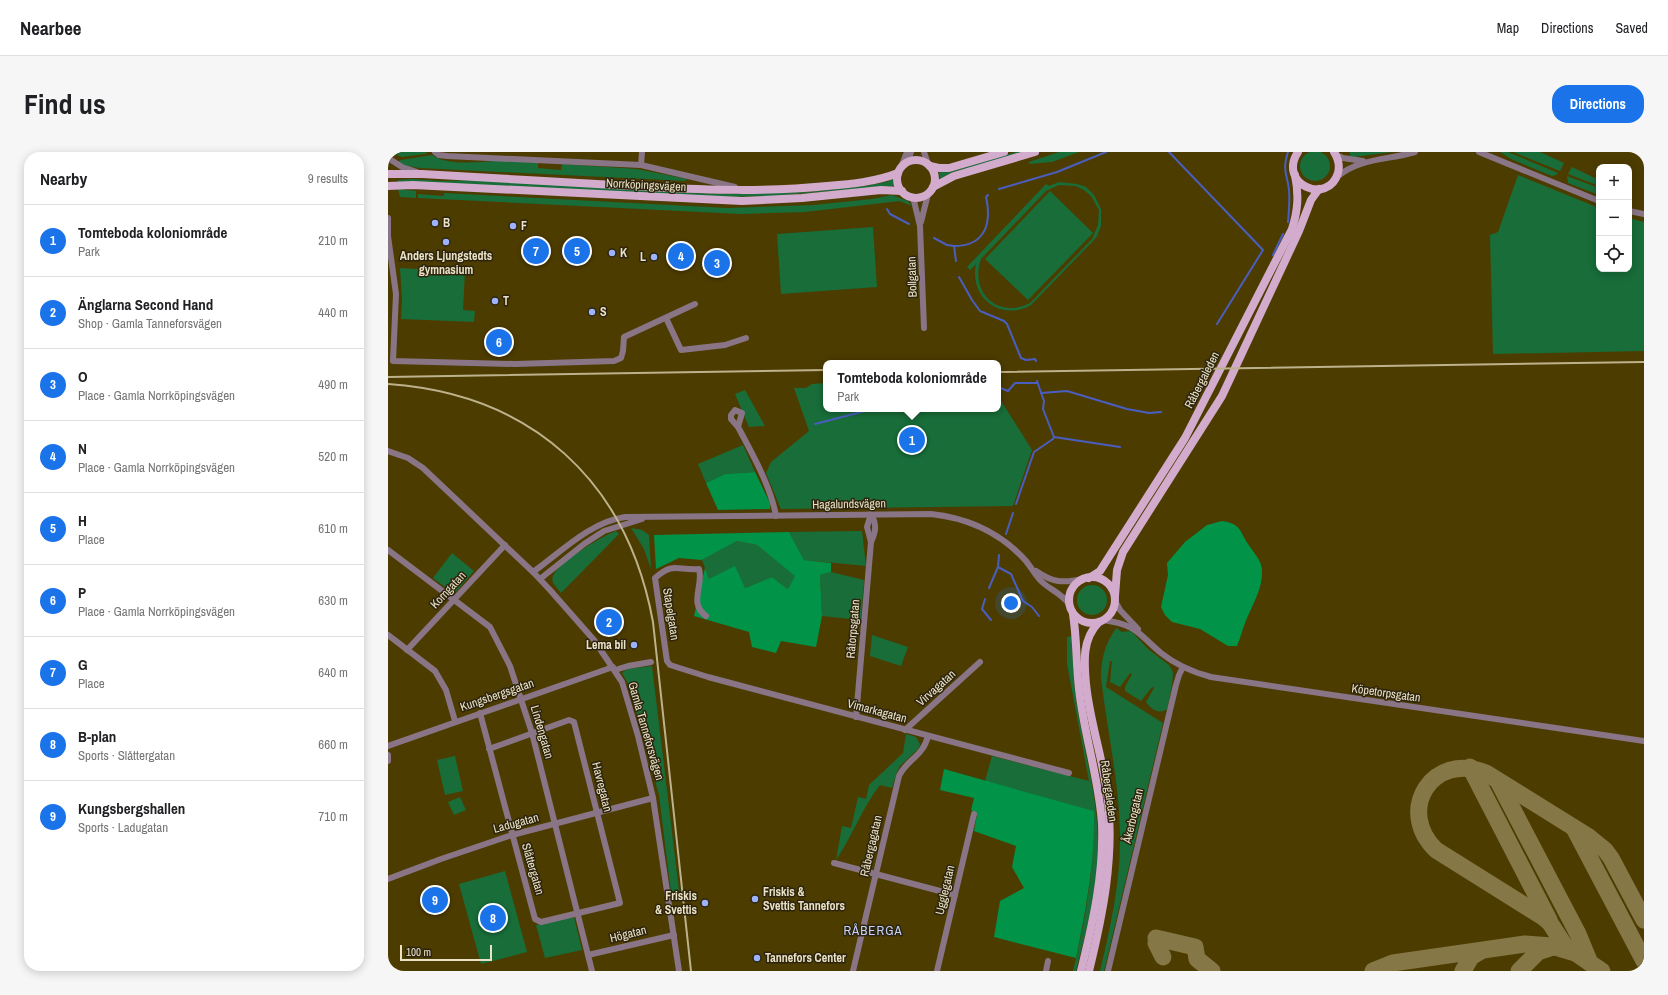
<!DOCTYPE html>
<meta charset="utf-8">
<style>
body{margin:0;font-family:"Archivo Narrow",sans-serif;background:#f6f6f6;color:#202124}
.controls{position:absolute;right:12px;top:12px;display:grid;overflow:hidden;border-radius:8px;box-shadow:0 2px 10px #0003}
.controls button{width:36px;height:36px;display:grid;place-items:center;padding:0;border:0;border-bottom:1px solid #e0e0e0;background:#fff;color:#202124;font:20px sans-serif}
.scale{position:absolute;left:12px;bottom:10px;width:92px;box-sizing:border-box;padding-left:4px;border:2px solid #ebe2c6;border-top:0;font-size:11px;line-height:14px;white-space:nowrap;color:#ebe2c6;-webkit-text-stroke:3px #2c240e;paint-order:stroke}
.you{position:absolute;left:623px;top:451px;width:14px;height:14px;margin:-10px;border:3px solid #fff;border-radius:50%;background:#1a73e8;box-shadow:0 0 0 6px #1a73e833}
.badge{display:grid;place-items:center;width:26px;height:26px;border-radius:50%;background:#1a73e8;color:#fff;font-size:13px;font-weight:700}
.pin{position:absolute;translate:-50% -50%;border:2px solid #fff;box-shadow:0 1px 4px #0006}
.popup{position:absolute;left:435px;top:208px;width:178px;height:52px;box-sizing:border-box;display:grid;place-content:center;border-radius:8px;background:#fff;filter:drop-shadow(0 1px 3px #0005);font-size:13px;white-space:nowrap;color:#757577}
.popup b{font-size:15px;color:#202124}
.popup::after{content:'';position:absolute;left:50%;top:100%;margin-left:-8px;border:8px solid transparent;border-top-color:#fff}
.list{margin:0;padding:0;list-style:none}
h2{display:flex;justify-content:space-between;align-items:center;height:52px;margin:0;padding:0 16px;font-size:17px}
h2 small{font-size:13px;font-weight:400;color:#757577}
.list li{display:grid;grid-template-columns:26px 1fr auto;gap:12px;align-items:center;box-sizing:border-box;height:72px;padding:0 16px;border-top:1px solid #e0e0e0}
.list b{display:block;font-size:15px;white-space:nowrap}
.list p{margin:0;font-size:13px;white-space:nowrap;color:#757577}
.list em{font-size:13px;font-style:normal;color:#757577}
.icon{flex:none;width:22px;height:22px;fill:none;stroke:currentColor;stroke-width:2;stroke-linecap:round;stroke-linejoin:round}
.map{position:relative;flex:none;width:1256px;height:819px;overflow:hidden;border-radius:16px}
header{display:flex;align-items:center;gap:24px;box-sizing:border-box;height:56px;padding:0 20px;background:#fff;border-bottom:1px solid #e0e0e0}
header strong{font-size:19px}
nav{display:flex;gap:22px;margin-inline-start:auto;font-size:14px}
.intro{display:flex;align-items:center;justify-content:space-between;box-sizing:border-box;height:96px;padding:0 24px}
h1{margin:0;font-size:28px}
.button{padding:10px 18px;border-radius:16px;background:#1a73e8;color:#fff;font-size:14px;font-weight:700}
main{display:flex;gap:24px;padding:0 24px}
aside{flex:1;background:#fff;border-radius:16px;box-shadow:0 2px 10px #0003}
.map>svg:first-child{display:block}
.green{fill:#186d39;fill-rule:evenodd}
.forest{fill:#019348}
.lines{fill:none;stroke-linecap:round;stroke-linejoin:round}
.stream{stroke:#4a5ec0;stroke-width:2}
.taxiway{stroke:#857746;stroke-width:17}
.minor{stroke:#897586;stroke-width:6}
.major{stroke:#d3abcd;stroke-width:8}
.rail{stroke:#bdb28c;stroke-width:2}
.poi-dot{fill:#9eb3fd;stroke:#2c240e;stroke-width:1.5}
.labels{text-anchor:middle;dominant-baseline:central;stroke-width:3;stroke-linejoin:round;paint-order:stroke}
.street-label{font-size:12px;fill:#ebe2c6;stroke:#2c240e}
.poi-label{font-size:12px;font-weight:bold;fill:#ebe2c6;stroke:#2c240e;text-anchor:start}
.neighbourhood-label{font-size:13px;letter-spacing:1px;fill:#c5d2fc;stroke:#2c240e}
</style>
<header>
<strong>Nearbee</strong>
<nav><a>Map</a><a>Directions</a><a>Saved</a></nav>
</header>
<div class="intro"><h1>Find us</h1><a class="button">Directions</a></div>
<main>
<aside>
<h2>Nearby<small>9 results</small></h2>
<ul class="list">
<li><span class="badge">1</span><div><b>Tomteboda koloniområde</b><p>Park</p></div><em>210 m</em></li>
<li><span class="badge">2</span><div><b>Änglarna Second Hand</b><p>Shop · Gamla Tanneforsvägen</p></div><em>440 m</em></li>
<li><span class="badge">3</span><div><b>O</b><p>Place · Gamla Norrköpingsvägen</p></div><em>490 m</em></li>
<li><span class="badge">4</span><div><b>N</b><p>Place · Gamla Norrköpingsvägen</p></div><em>520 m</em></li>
<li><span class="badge">5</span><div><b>H</b><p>Place</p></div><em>610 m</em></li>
<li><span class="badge">6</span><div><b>P</b><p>Place · Gamla Norrköpingsvägen</p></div><em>630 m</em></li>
<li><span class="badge">7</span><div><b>G</b><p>Place</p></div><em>640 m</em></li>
<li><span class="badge">8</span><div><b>B-plan</b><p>Sports · Slåttergatan</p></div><em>660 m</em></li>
<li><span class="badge">9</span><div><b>Kungsbergshallen</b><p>Sports · Ladugatan</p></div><em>710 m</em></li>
</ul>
</aside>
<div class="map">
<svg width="1256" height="819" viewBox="0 0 1256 819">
<rect width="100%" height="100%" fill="#4d3c00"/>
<g class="green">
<circle cx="927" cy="14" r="15"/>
<polygon points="8,0 39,0 37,2 14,5 9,3"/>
<polygon points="628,0 637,0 565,20 552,27 551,20 560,20"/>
<polygon points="671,0 691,0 664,10 641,12 641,10"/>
<polygon points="962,0 1004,0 966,5 962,4"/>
<polygon points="1112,0 1120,0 1170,21 1168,23 1164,24 1123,7"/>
<polygon points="1125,0 1152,0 1176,11 1172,19"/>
<path d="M44,3c16,11 45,7 63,6 14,0 29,1 43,2v5l23,2 1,-6 75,5 50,10 -2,2 -265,-13 -13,-2 -10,-4 4,-2z"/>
<polygon points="1184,15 1211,28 1211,34 1180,22"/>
<polygon points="1130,23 1211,56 1211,117 1241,117 1241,66 1256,70 1256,199 1105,202 1102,83 1110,80"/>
<polygon points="1179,24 1211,36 1211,43 1180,31"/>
<polygon points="24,27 54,29 86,28 300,41 352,42 421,40 477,34 498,30 505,27 506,34 383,44 332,45 10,30 10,28"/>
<path d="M671,30l18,2 9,3 8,8 7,14v17l-4,10 -3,4 -63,65c-30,17 -62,-7 -55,-41l-6,6 -3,-3 79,-83 3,2zM671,33l17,1 8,4 7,6 8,14 -1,15 -6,14 -62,64c-32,17 -61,-11 -49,-44l65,-68z"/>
<polygon points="10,37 28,39 28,46 12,45"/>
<polygon points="662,39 705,81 640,148 597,107"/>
<polygon points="56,41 340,56 425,53 484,47 504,43 520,49 524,54 512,49 417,60 353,62 30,46 30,42 56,44"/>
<polygon points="485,75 489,135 393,142 389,82"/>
<polygon points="12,116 77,120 75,158 87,159 86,170 13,167 14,147"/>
<polygon points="438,231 438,257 610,257 610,244 644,298 625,354 393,357 378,321 383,310 421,279 406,236 418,236 424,232"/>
<polygon points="357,238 377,274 361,275 347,242"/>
<polygon points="355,293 367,320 337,322 318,331 310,312"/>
<polygon points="243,376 254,378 261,383 263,417 256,397"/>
<path d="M228,379l3,3 -58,59 -8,-10c-1,-3 -1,-6 1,-9 7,-13 48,-38 62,-43z"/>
<polygon points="474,379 478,414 416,408 401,380"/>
<polygon points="349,389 369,393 408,424 400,437 384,425 357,436 321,427 314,408"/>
<polygon points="64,401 86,419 66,442 45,426"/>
<polygon points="443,420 476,428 473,468 434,464 432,423"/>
<circle cx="704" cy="448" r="15"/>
<path d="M728,476l6,4 8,-1 2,1 16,17 21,16 4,7 -1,14 -5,23c-7,6 -17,0 -21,-7l8,-14 -2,-1 -11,14 -16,-10v-4l7,-13 -2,-1 -10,14 -10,-5 2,-21h-2l-4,26 57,36 -59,248h-4c11,-46 21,-91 20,-138 -1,-53 -13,-103 -19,-155 0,-19 4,-34 15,-50z"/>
<polygon points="484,483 520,495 513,514 482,504"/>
<path d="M684,484c1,24 1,46 5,70 7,45 20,88 21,134 1,45 -11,88 -22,131h-3c13,-53 22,-106 20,-160l-108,-30 7,-25 97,25 -22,-117v-27z"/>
<polygon points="264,514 291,738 290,741 287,742 283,741 271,643 241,533 234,521 239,517"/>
<path d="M518,582l10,3 4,7 -1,4 -19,18 -3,6 -5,16 -12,-3c-18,23 -27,50 -44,75l6,-34 9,2 7,-31 8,2 3,-14 34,-32z"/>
<polygon points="67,604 75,639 57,643 49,608"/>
<polygon points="72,645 78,658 66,663 60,650"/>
<polygon points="117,719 139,800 93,812 71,732"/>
<polygon points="186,765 194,798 157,806 148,773"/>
</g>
<g class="forest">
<polygon points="367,320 382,351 382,357 330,358 318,331 337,322"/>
<path d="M834,369c19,3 17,9 26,23 5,8 14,16 14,27 1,18 -11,36 -17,52 -3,8 -5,16 -8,23h-9l-28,-17 -28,-7 -7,-7 -4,-8 7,-32 -1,-12 18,-21 22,-17z"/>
<polygon points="401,380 416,408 443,411 443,420 432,423 434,464 428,495 393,489 388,501 364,495 361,480 306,464 317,416 321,427 347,414 357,436 384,425 400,437 407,424 369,393 349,389 314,408 291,406 268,417 266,383"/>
<path d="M556,617l150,42c1,50 -8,98 -18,147l-82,-21 6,-36 24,-13 -12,-21 4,-21 -42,-15 3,-16 -6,-5 3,-12 -34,-8z"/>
</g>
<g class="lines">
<g class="stream">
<polyline points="781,0 875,98 829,172"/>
<polyline points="611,37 669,20 718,0"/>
<polyline points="499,57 502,62 521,72"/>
<path d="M900,70c1,-11 2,-21 1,-32 -2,-17 -7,-19 -1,-38"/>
<polyline points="546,86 559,93 566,94 568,109"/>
<path d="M566,94c31,0 38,-22 32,-49l2,-2"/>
<polyline points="885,103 895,82"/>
<polyline points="571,125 584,148 592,159 616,169 619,172 633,206 638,208 647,207 648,209"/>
<polyline points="610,235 620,239 627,231 649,231"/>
<polyline points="653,241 679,239 739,257 761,261 773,260"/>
<polyline points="427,272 485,257"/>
<polyline points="666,285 732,295"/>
<polyline points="628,352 646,300 665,287 666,285 655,257 656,249 649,229"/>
<polyline points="618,382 625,361"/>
<polyline points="610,415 623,422 635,449 644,455 651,464"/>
<polyline points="601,436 610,415 611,403"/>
<polyline points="597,447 594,457 603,468"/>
</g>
<g class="taxiway">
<polyline points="1082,615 1161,768"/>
<polyline points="1110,629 1190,782 1202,811"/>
<polyline points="1187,678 1256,809"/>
<polyline points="768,786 807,795 809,807 824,819"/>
<polyline points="770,787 768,791 775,805"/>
<polyline points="985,819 1005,811 1137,792 1164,794 1184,800"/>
<polyline points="1075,819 1083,805 1093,799"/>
<polyline points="1131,819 1150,800 1165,795"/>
<path d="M1214,819l-37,-25 -15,-23 -7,-6 -107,-67c-41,-40 -3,-99 50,-77l103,64 16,13 6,8 33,62"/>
</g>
<g class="minor">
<polyline points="47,0 51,3 59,4 253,13 347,35"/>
<polyline points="536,0 540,12"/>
<polyline points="1091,0 1211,49"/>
<polyline points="948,3 955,6 975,9"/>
<polyline points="0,6 14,15 29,20"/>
<polyline points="520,9 523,0"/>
<polyline points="253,13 254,0"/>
<polyline points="513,15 519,0"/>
<path d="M949,25c22,-19 51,-17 78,-25"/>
<polyline points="525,45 532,74 536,176"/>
<polyline points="1241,59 1256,62"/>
<polyline points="0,66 0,84"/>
<polyline points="533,70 540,42"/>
<polyline points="0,84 8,142 5,209 127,212 226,209 233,206 235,199 236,185 307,152"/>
<polyline points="278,166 293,198 337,193 358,186"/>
<path d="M350,275l-7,-8v-4l4,-5 7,3 -4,14c14,26 33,60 38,89"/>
<polyline points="0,299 20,306 35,316 145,420 162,438 206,488 234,530 250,584 265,646 291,819"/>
<polyline points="483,362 479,375 483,390"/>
<polyline points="0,398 102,475 122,514 144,581 204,819"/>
<path d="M648,419c17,12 27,12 47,8"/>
<path d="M145,420c28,-20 57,-50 92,-55l306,-3c37,4 70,19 95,47 5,6 9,14 15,20 9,9 19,11 28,23"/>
<polyline points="152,427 196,392 216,379 254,367"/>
<polyline points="727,449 732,458 750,477"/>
<path d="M318,464c-18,-13 -2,-31 -7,-47 -22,2 -25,-8 -44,9l12,83 3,4 38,12 361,96"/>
<path d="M715,468c35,5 34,13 58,33 15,12 31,19 50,24l433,64"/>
<polyline points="0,483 47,519 58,538 67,569"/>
<polyline points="19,498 117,393"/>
<polyline points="227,518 240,514 263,510"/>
<polyline points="92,561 147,767 153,770 232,751 186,570 181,568 101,597"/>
<path d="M468,565l15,-175c5,-10 6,-18 0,-28"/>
<polyline points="517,578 592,510"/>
<polyline points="0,594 225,515"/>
<polyline points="0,603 0,609"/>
<polyline points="446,711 567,743"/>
<polyline points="0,727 53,707 124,683 265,646"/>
<polyline points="200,803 286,783"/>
<path d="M465,819l46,-195c8,-17 24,-19 29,-40"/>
<polyline points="549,819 586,662"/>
<polyline points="658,819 660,809"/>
<polyline points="720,819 788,533 791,523 795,515"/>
</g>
<g class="major">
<path d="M910,0c-21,32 30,54 40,21 2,-8 0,-15 -4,-21"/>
<circle cx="528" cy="27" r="19"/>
<polyline points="542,14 551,16 561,16 616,0"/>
<path d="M0,22h34c76,4 151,9 227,13 59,3 118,5 178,-1 24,-2 48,-4 71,-13"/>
<polyline points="0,34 25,33 354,49 414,46 493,38 514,39"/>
<polyline points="545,35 566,24 647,0"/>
<circle cx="704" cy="448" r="23"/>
<path d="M701,426l11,-7 7,-11 78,-122 107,-209c6,-19 7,-34 3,-54"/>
<polyline points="727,444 729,418 735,400 834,244 911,79 923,48 931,37"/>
<path d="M685,462c4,25 3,50 6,75 5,46 20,89 23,135 2,50 -9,98 -21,147"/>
<path d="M701,819c14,-57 25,-112 19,-171 -4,-39 -18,-76 -22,-116 -2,-22 -4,-45 13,-62"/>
</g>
<g class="rail">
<polyline points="610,220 1256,210"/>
<polyline points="0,225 438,218"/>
<path d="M0,232c144,10 239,97 265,238l38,349"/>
</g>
</g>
<g class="poi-dot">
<circle cx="47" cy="71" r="4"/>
<circle cx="125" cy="74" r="4"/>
<circle cx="58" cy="90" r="4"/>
<circle cx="224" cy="101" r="4"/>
<circle cx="266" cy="105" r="4"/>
<circle cx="107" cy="149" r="4"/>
<circle cx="204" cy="160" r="4"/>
<circle cx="246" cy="493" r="4"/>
<circle cx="367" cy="747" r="4"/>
<circle cx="317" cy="751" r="4"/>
<circle cx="369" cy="806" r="4"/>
</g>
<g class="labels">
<g class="street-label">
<text transform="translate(258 33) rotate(3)">Norrköpingsvägen</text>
<text transform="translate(524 125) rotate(-92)">Bollgatan</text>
<text transform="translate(814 228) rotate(-63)">Råbergaleden</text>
<text transform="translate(461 352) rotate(-1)">Hagalundsvägen</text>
<text transform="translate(60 438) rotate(-47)">Korngatan</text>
<text transform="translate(283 462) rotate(81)">Stapelgatan</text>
<text transform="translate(465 477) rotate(-85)">Råtorpsgatan</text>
<text transform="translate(548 536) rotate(-42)">Virvagatan</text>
<text transform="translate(998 541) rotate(8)">Köpetorpsgatan</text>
<text transform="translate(109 543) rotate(-19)">Kungsbergsgatan</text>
<text transform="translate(489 559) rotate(15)">Vimarkagatan</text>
<text transform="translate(258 579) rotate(74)">Gamla Tanneforsvägen</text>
<text transform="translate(154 580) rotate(74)">Lindengatan</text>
<text transform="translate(214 635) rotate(76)">Havregatan</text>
<text transform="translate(721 639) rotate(82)">Råbergaleden</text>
<text transform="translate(745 664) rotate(-77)">Åkerbogatan</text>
<text transform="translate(128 671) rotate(-15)">Ladugatan</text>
<text transform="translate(483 694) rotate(-77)">Råbergagatan</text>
<text transform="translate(145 717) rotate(74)">Slåttergatan</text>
<text transform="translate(557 738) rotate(-77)">Ugglegatan</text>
<text transform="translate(240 782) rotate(-14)">Högatan</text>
</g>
<g class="poi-label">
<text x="55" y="71">B</text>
<text x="133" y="74">F</text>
<text x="232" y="101">K</text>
<text x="58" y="104" text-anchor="middle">Anders Ljungstedts<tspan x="58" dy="14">gymnasium</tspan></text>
<text x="258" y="105" text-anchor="end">L</text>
<text x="115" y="149">T</text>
<text x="212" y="160">S</text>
<text x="238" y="493" text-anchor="end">Lema bil</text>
<text x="375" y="740">Friskis &amp;<tspan x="375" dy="14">Svettis Tannefors</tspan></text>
<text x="309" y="744" text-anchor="end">Friskis<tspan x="309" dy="14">&amp; Svettis</tspan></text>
<text x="377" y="806">Tannefors Center</text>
</g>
<g class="neighbourhood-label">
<text x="485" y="778">RÅBERGA</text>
</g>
</g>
</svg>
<div class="controls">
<button>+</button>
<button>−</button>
<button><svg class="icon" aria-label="locate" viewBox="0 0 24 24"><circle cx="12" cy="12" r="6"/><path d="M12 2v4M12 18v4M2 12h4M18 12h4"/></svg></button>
</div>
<div class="scale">100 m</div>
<div class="you"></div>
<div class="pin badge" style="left:524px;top:288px">1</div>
<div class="popup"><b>Tomteboda koloniområde</b>Park</div>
<div class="pin badge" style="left:221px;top:470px">2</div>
<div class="pin badge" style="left:329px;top:111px">3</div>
<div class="pin badge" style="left:293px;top:104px">4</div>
<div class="pin badge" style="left:189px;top:99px">5</div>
<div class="pin badge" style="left:111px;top:190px">6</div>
<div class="pin badge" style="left:148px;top:99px">7</div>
<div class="pin badge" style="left:105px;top:766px">8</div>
<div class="pin badge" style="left:47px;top:748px">9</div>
</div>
</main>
